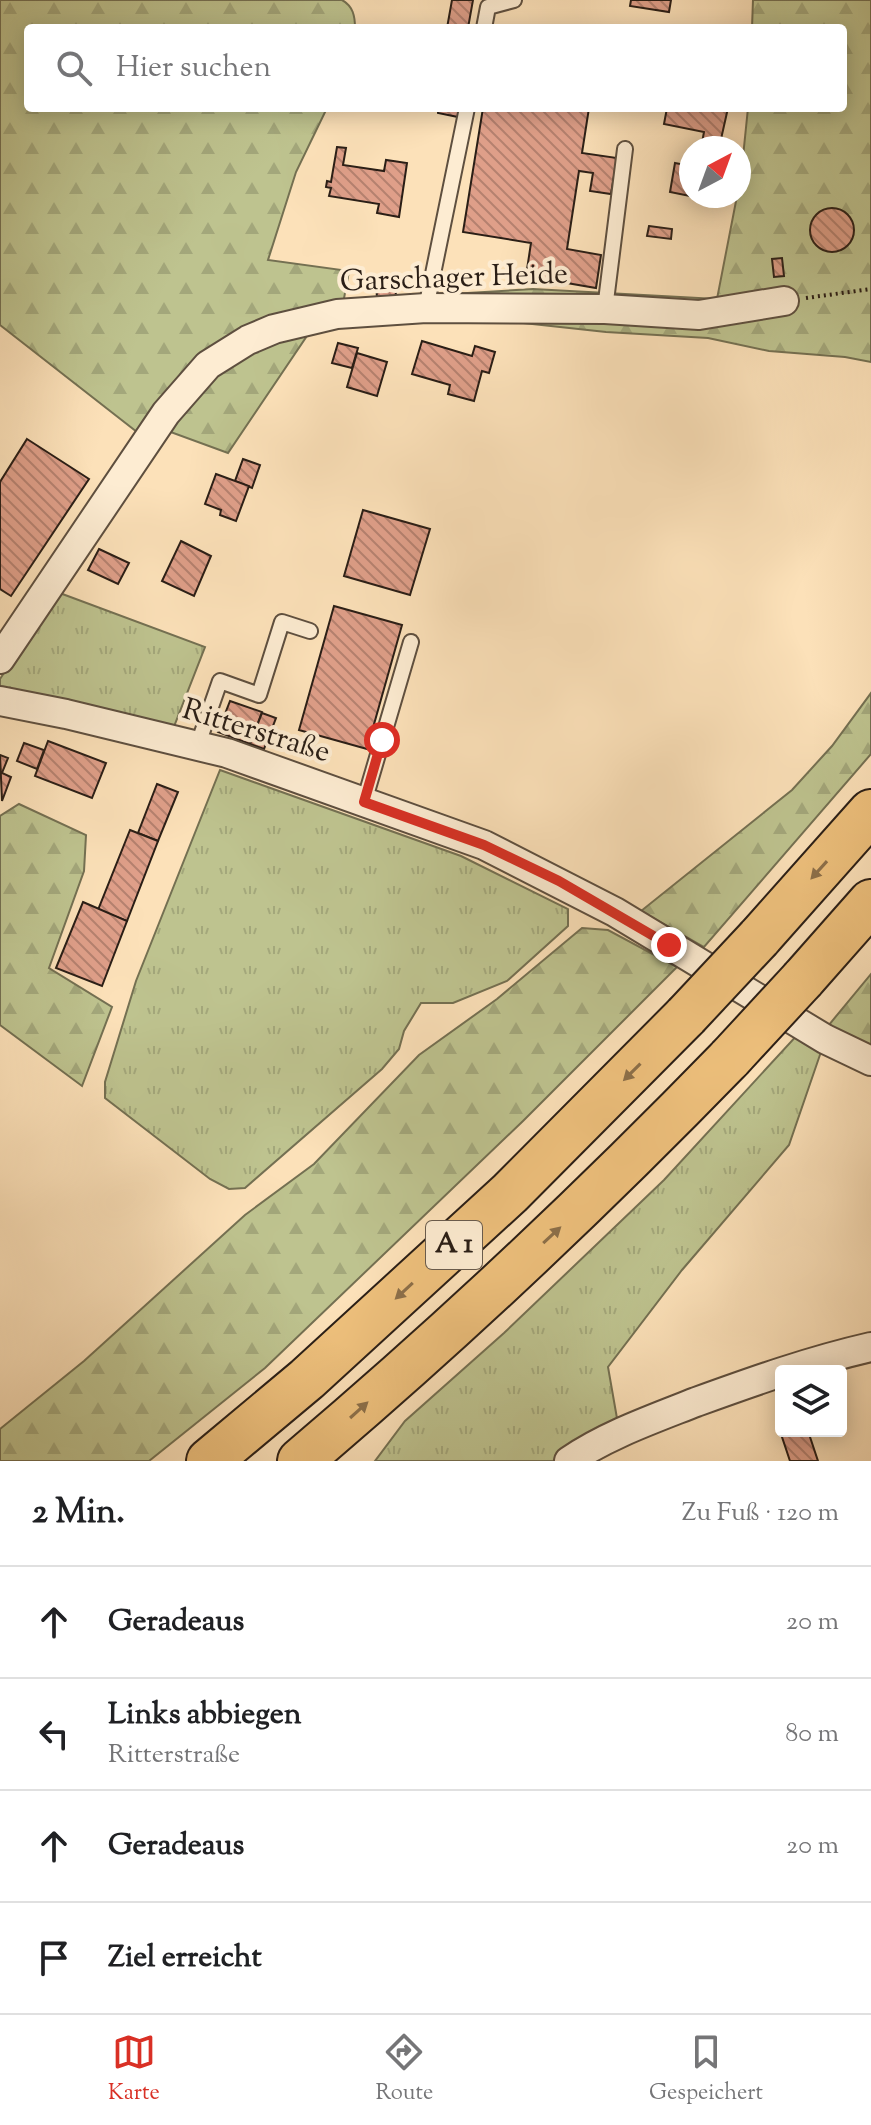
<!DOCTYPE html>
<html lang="de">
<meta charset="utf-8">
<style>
body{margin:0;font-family:"Sorts Mill Goudy",serif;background:#f6f6f6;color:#202124}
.controls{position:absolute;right:24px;bottom:24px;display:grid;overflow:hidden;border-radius:8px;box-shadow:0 4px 20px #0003}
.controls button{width:72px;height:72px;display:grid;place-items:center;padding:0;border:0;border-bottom:2px solid #e0e0e0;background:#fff;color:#202124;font:40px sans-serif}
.compass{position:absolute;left:679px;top:136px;width:72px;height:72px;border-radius:50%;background:#fff;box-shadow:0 4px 20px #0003;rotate:41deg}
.stop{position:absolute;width:24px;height:24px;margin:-18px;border:6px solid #d93025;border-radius:50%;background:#fff}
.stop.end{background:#d93025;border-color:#fff;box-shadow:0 2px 8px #0008}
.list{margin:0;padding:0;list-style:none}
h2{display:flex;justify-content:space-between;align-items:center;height:104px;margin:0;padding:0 32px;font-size:34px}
h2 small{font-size:26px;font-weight:400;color:#757577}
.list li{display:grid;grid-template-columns:52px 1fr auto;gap:24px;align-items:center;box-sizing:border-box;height:112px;padding:0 32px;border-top:2px solid #e0e0e0}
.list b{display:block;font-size:30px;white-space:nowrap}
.list p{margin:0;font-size:26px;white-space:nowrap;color:#757577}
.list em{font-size:26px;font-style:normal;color:#757577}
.icon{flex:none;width:44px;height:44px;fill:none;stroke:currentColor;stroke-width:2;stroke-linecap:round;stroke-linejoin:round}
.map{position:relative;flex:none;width:871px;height:1461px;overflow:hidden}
.search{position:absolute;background:#fff;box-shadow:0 4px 20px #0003;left:24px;right:24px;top:24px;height:88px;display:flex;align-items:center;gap:20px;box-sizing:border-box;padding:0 28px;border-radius:8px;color:#757577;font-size:30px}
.sheet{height:552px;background:#fff}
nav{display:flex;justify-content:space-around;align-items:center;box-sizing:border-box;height:112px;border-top:2px solid #e0e0e0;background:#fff;font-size:22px;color:#757577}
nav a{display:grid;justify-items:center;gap:4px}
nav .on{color:#d93025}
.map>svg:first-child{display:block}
.grass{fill:url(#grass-tufts);stroke:#747052;stroke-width:2}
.forest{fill:url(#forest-firs);stroke:#747052;stroke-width:2}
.building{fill:url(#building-back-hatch);stroke:#2a1e16;stroke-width:2}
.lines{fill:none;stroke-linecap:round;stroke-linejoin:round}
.lane-casing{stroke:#5e4f3f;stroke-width:18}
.street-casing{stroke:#5e4f3f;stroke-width:32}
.highway-casing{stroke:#2a1e16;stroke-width:48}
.path{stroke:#2a1e16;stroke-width:4;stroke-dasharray:2 4;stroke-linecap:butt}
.lane{stroke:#fdecd2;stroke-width:14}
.street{stroke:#fdecd2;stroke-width:28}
.highway{stroke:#eec07c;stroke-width:44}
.highway-bridge-casing{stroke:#2a1e16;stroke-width:48;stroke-linecap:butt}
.highway-bridge{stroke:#eec07c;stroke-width:44}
.oneway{fill:#8c6f49}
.route{stroke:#d93025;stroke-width:10}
.labels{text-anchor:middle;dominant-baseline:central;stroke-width:8;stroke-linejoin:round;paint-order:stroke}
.shield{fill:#fdecd2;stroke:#695c4e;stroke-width:2}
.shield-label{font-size:28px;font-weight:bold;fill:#2a1e16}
.street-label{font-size:30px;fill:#2a1e16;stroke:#fdecd2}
</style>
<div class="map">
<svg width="871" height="1461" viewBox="0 0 871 1461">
<defs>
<pattern id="grass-tufts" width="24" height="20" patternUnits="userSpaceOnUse" patternTransform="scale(2)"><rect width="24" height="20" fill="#bec38f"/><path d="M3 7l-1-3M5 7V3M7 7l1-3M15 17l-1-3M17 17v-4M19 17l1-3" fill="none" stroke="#a3a77b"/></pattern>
<pattern id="forest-firs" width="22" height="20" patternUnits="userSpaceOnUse" patternTransform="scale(2)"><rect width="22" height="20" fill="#bec38f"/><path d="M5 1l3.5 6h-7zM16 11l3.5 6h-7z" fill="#a3a77b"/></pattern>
<pattern id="building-back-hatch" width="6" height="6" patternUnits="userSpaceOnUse" patternTransform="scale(2)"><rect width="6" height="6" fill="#df9f89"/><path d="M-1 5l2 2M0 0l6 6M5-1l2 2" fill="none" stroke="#b5816f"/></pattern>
</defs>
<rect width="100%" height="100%" fill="#fce1b9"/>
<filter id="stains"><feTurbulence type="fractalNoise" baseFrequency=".0025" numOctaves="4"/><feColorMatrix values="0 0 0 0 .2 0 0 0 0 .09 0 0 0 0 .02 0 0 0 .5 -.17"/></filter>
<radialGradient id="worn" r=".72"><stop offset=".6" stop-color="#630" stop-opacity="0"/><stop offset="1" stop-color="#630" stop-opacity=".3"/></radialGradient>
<g class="grass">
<polygon points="57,592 205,647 173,729 5,691 0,687 0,679"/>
<polygon points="220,770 461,856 568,909 568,926 507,981 453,1003 421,1003 404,1031 399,1049 382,1069 245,1188 229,1189 210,1179 105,1098 105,1082 136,981"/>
<polygon points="799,1033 822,1049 789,1145 682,1270 608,1367 618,1424 562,1453 553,1461 375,1461 405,1421 504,1333 664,1180"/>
</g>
<g class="forest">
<path d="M0,0h342c11,6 13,16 13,28h-327v80h299l-31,64 -28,88 81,11 -6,33 -32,26 -83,123 -60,-22 -31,1 -137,-107z"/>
<polygon points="753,0 871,0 871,362 845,357 769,351 708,338 606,332 514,322 434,303 451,294 533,289 717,299 737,196 739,196 748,108 843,108 843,28 752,28"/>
<polygon points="871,693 871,754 704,947 641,911 792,790 832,746"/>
<polygon points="19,804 86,835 84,871 49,968 112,1007 82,1086 0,1025 0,816"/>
<polygon points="582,928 608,930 677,967 523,1121 265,1368 149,1461 0,1461 0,1429 84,1361 245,1215 314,1164 419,1055 497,999"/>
<polygon points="871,974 871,1045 828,1026"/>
</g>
<g class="building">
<polygon points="452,0 473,0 468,28 447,28"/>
<polygon points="631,0 671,0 669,12 630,6"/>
<polygon points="438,108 460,108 458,117 438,113"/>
<polygon points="483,108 589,108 582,153 617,158 611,194 590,191 593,173 579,171 567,249 601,255 596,288 526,276 531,243 463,232"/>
<polygon points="667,108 728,108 719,148 701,148 704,132 664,124"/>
<polygon points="337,147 346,148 343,165 384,171 386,160 407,163 399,217 377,213 379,204 329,196 331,188 326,187 327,181 331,182"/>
<polygon points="675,163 691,166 691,196 721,196 720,202 670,192"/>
<circle cx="832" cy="230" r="22"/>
<polygon points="649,226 672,229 671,239 647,236"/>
<polygon points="782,258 784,276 774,277 772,259"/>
<polygon points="395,278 396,298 377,299 376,279"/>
<polygon points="422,341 472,356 475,346 495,352 489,373 482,371 474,401 448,394 450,385 412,374"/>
<polygon points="338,343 358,348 352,368 332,363"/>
<polygon points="357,353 387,362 377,396 347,387"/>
<polygon points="27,439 89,479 11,596 0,589 0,482"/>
<polygon points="243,459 260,465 252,488 235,481"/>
<polygon points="216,474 249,486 236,521 220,515 221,510 205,504"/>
<polygon points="363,510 430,529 410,595 344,576"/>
<polygon points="181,541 211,556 194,596 162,581"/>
<polygon points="99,549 129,563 118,584 88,570"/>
<polygon points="334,606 402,625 367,749 299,730"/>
<polygon points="230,701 262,712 250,744 218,732"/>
<polygon points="262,713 276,718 264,749 250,744"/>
<polygon points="48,741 106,763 92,798 35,776"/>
<polygon points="24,743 44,750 37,769 17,761"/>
<polygon points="0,755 8,758 2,773 11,777 2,801"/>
<polygon points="157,784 178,792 158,841 138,833"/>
<polygon points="130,830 158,841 127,921 98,910"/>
<polygon points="83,902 127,921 102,986 56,968"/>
<polygon points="780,1431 808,1431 818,1461 790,1461"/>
</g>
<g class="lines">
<g class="lane-casing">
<g id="lane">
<polyline points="484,28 488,7 514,0"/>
<polyline points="426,308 467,108"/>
<polyline points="605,309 625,149"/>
<polyline points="197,747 220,681 259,695 282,622 310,631"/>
<polyline points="364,802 411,642"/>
</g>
</g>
<g class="street-casing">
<g id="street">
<polyline points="0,659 166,413 208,365 248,340 274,329 337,314 426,308 605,309 699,315 784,301"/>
<polyline points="0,701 66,714 227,753 484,845 615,912 825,1039 871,1061"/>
<path d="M569,1461c38,-26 84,-42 127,-59 58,-21 114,-41 175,-55"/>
</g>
</g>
<g class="highway-casing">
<g id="highway">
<polyline points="759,938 871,812"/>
<polyline points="803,979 871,902"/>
<polyline points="209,1461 307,1379 510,1193 686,1016"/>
<path d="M300,1461c150,-127 293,-262 430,-403"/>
</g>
</g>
<polyline class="path" points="806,298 871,289"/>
<use href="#lane" class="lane"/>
<use href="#street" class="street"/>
<use href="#highway" class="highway"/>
<g class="highway-bridge-casing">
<g id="highway-bridge">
<polyline points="686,1016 759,938"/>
<polyline points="730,1058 803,979"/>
</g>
</g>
<use href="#highway-bridge" class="highway-bridge"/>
</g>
<defs><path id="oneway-solid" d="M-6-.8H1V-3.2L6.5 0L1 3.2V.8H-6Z" transform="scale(2)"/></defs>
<g class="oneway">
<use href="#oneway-solid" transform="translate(819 870) rotate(132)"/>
<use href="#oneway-solid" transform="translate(632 1072) rotate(135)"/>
<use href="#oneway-solid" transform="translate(552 1235) rotate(-43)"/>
<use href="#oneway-solid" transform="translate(404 1291) rotate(137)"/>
<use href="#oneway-solid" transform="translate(359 1410) rotate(-42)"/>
</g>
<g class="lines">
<polyline class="route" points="382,740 364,802 484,845 559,881 669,945"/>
</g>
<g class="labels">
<rect class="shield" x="426" y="1221" width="56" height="48" rx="6"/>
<g class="shield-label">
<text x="454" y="1245">A 1</text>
</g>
<g class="street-label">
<text transform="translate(454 279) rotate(-2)">Garschager Heide</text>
<text transform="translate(256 732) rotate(17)">Ritterstraße</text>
</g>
</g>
<rect width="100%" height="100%" filter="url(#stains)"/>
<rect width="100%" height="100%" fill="url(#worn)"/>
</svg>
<div class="controls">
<button><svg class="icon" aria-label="layers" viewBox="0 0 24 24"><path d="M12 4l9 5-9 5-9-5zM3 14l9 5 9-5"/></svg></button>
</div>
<svg class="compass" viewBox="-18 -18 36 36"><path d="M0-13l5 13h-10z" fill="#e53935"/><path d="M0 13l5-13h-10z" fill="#757577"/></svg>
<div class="stop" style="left:382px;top:740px"></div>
<div class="stop end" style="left:669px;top:945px"></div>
<div class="search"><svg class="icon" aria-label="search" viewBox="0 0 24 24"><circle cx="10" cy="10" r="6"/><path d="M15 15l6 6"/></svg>Hier suchen</div>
</div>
<section class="sheet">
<h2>2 Min.<small>Zu Fuß · 120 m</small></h2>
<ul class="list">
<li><svg class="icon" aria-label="ahead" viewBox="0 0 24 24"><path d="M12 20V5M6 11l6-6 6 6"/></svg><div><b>Geradeaus</b></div><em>20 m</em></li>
<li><svg class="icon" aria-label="left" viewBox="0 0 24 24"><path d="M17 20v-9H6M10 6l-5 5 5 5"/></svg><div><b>Links abbiegen</b><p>Ritterstraße</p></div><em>80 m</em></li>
<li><svg class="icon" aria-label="ahead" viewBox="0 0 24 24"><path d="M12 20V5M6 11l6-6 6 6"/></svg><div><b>Geradeaus</b></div><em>20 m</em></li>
<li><svg class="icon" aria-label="arrive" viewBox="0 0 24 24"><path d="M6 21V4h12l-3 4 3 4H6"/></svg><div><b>Ziel erreicht</b></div></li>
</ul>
</section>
<nav>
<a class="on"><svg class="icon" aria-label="map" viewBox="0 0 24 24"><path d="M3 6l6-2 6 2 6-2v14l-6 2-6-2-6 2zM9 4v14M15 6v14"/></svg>Karte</a>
<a><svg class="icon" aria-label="directions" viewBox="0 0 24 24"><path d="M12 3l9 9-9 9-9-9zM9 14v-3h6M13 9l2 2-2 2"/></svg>Route</a>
<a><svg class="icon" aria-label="saved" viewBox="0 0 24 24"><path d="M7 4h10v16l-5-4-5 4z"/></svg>Gespeichert</a>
</nav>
